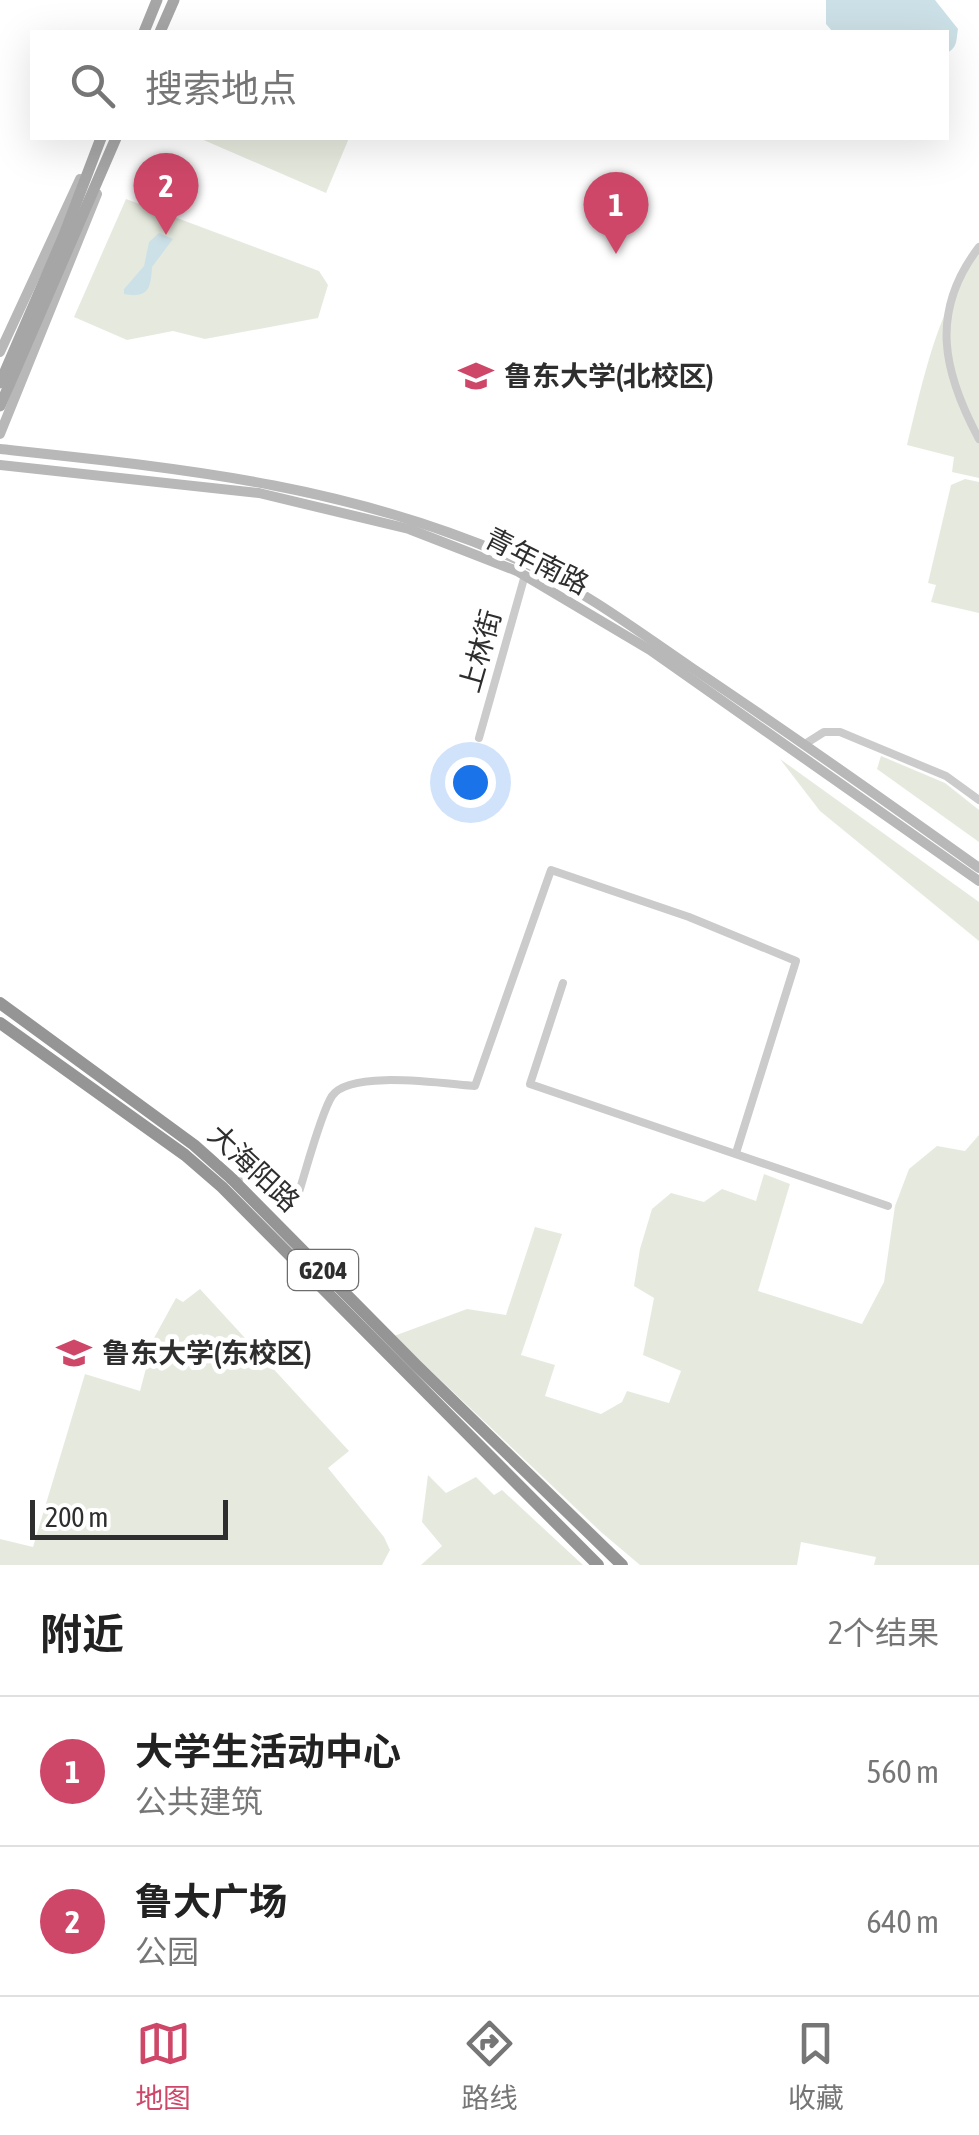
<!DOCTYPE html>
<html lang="zh">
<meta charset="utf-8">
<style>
body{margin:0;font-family:"Asap Condensed","Noto Sans SC",sans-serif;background:#f2f2f2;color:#222}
.scale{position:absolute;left:30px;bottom:25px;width:198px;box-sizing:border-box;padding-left:10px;border:5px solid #2e2e2e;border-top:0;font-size:28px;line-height:35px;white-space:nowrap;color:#2e2e2e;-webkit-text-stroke:8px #fff;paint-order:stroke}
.you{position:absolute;left:470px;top:782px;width:35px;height:35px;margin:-25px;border:8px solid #fff;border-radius:50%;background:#1a73e8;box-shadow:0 0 0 15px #1a73e833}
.badge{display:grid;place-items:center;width:65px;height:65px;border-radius:50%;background:#ce4769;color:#fff;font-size:32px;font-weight:700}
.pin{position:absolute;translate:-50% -82px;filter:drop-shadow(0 2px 5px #0008)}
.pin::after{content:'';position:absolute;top:52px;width:35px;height:30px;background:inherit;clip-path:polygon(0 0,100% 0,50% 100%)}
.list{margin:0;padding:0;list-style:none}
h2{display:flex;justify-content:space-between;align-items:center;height:130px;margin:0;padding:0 40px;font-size:42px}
h2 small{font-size:32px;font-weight:400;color:#767676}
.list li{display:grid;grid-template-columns:65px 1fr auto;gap:30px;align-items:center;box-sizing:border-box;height:150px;padding:0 40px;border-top:2px solid #e0e0e0}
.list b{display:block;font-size:38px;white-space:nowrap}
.list p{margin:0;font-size:32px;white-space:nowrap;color:#767676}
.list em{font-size:32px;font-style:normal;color:#767676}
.icon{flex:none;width:55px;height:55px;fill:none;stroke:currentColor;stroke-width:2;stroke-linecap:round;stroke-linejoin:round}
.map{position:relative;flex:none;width:979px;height:1565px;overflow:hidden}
.search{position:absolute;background:#fff;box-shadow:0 10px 40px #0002;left:30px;right:30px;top:30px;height:110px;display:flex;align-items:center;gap:25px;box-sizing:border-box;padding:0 35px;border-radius:0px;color:#767676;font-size:38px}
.sheet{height:430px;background:#fff}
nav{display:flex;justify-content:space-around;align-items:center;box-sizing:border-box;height:140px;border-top:2px solid #e0e0e0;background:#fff;font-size:28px;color:#767676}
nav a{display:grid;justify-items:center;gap:5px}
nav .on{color:#ce4769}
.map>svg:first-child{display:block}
.green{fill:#e6eade}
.water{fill:#cce1e7}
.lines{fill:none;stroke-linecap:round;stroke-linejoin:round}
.street{stroke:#cbcbcb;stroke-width:8}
.secondary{stroke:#b8b8b8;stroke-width:10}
.primary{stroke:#a6a6a6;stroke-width:11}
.highway{stroke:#959595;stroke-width:12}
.labels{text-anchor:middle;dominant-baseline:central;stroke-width:10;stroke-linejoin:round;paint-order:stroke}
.shield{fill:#fff;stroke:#6d6d6d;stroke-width:2.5}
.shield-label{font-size:25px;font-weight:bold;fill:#2e2e2e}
.poi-label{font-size:28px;font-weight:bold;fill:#2e2e2e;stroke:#fff;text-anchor:start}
.street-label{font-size:28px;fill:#2e2e2e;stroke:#fff}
</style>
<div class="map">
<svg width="979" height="1565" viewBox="0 0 979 1565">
<rect width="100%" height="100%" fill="#fff"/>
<g class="green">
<polygon points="199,138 349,138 326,193"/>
<polygon points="126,199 319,271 328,285 318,318 205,339 173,331 127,340 74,317"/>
<path d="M979,253v225l-27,-6 2,-15 -47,-12c16,-65 31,-139 72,-192z"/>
<polygon points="965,479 979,482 979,613 931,602 936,585 928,583 951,485"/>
<polygon points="881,756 945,783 979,810 979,842 877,769"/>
<polygon points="780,759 979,902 979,941 820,811"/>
<polygon points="979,1135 979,1565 874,1565 876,1557 801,1542 797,1565 640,1565 601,1532 394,1336 467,1309 506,1315 535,1227 562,1234 521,1355 555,1365 545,1396 601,1414 622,1402 627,1391 669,1403 681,1371 643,1355 654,1298 634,1286 640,1249 652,1209 671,1193 704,1202 722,1189 756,1201 764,1174 790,1184 758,1291 862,1324 884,1282 895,1206 909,1169 937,1146 965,1151"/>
<polygon points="200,1289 349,1451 328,1468 384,1537 390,1550 382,1565 0,1565 0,1539 33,1547 85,1374 140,1391 154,1338 176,1298 183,1302"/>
<polygon points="428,1475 446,1493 476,1477 494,1495 502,1490 583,1565 421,1565 442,1546 422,1522"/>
</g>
<g class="water">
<path d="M826,0h109l23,29c-2,11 0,18 -11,24l-1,-21h-113l-7,-8z"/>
<path d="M159,233l14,6 -21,28c-1,20 -3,32 -28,27v-5l20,-23 5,-24z"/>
</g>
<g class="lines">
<g class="street">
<path d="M979,247c-50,65 -36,125 0,192"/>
<polyline points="479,738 525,575"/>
<polyline points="805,744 824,732 840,732 946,776 979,800"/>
<polyline points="563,983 530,1084 888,1206"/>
<path d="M230,1180l18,-4 42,19 9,-3c7,-22 22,-79 33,-96 18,-27 113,-12 143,-10l76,-216 138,47 107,44 -60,192"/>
</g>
<g class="secondary">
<polyline points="0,352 80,179"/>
<polyline points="0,434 97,194"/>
<path d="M0,449c187,20 351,36 525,114 59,28 113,68 167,105 97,65 192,132 287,200"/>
<polyline points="0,465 259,493 409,529 517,571 650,650 979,881"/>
</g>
<g class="primary">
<polyline points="144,32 157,0"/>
<polyline points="160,32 174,0"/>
<polyline points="0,383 64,235 101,138"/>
<polyline points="0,406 116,138"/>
</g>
<g class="highway">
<polyline points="0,1003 194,1145 231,1178 416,1365 622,1565"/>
<polyline points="0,1023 185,1155 222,1187 598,1565"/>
</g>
</g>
<defs>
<g id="university-bare" transform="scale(2.7)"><path d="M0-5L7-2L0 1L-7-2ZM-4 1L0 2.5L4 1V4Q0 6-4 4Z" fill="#ce4769" stroke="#fff" stroke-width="2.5" paint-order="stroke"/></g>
</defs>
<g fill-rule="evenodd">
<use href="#university-bare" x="476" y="376"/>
<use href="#university-bare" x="74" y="1353"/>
</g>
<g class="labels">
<rect class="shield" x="288" y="1250" width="70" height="40" rx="8"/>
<g class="shield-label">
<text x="323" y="1270">G204</text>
</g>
<g class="poi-label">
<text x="504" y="376">鲁东大学(北校区)</text>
<text x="102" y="1353">鲁东大学(东校区)</text>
</g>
<g class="street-label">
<text transform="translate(537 561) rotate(27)">青年南路</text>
<text transform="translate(480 651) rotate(-74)">上林街</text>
<text transform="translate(254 1168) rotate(43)">大海阳路</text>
</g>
</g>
</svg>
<div class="scale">200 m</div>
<div class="you"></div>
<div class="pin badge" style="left:616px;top:254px">1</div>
<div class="pin badge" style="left:166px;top:235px">2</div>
<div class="search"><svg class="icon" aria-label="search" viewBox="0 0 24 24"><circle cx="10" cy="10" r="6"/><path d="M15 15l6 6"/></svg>搜索地点</div>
</div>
<section class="sheet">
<h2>附近<small>2个结果</small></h2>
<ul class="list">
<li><span class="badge">1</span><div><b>大学生活动中心</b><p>公共建筑</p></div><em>560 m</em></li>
<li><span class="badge">2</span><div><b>鲁大广场</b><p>公园</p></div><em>640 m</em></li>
</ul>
</section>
<nav>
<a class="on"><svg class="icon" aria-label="map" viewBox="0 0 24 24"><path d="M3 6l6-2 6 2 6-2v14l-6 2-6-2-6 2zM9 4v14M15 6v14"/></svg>地图</a>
<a><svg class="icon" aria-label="directions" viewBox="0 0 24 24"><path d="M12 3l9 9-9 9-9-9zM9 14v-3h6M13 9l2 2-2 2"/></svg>路线</a>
<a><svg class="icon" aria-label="saved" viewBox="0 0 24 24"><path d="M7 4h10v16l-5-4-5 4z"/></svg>收藏</a>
</nav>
